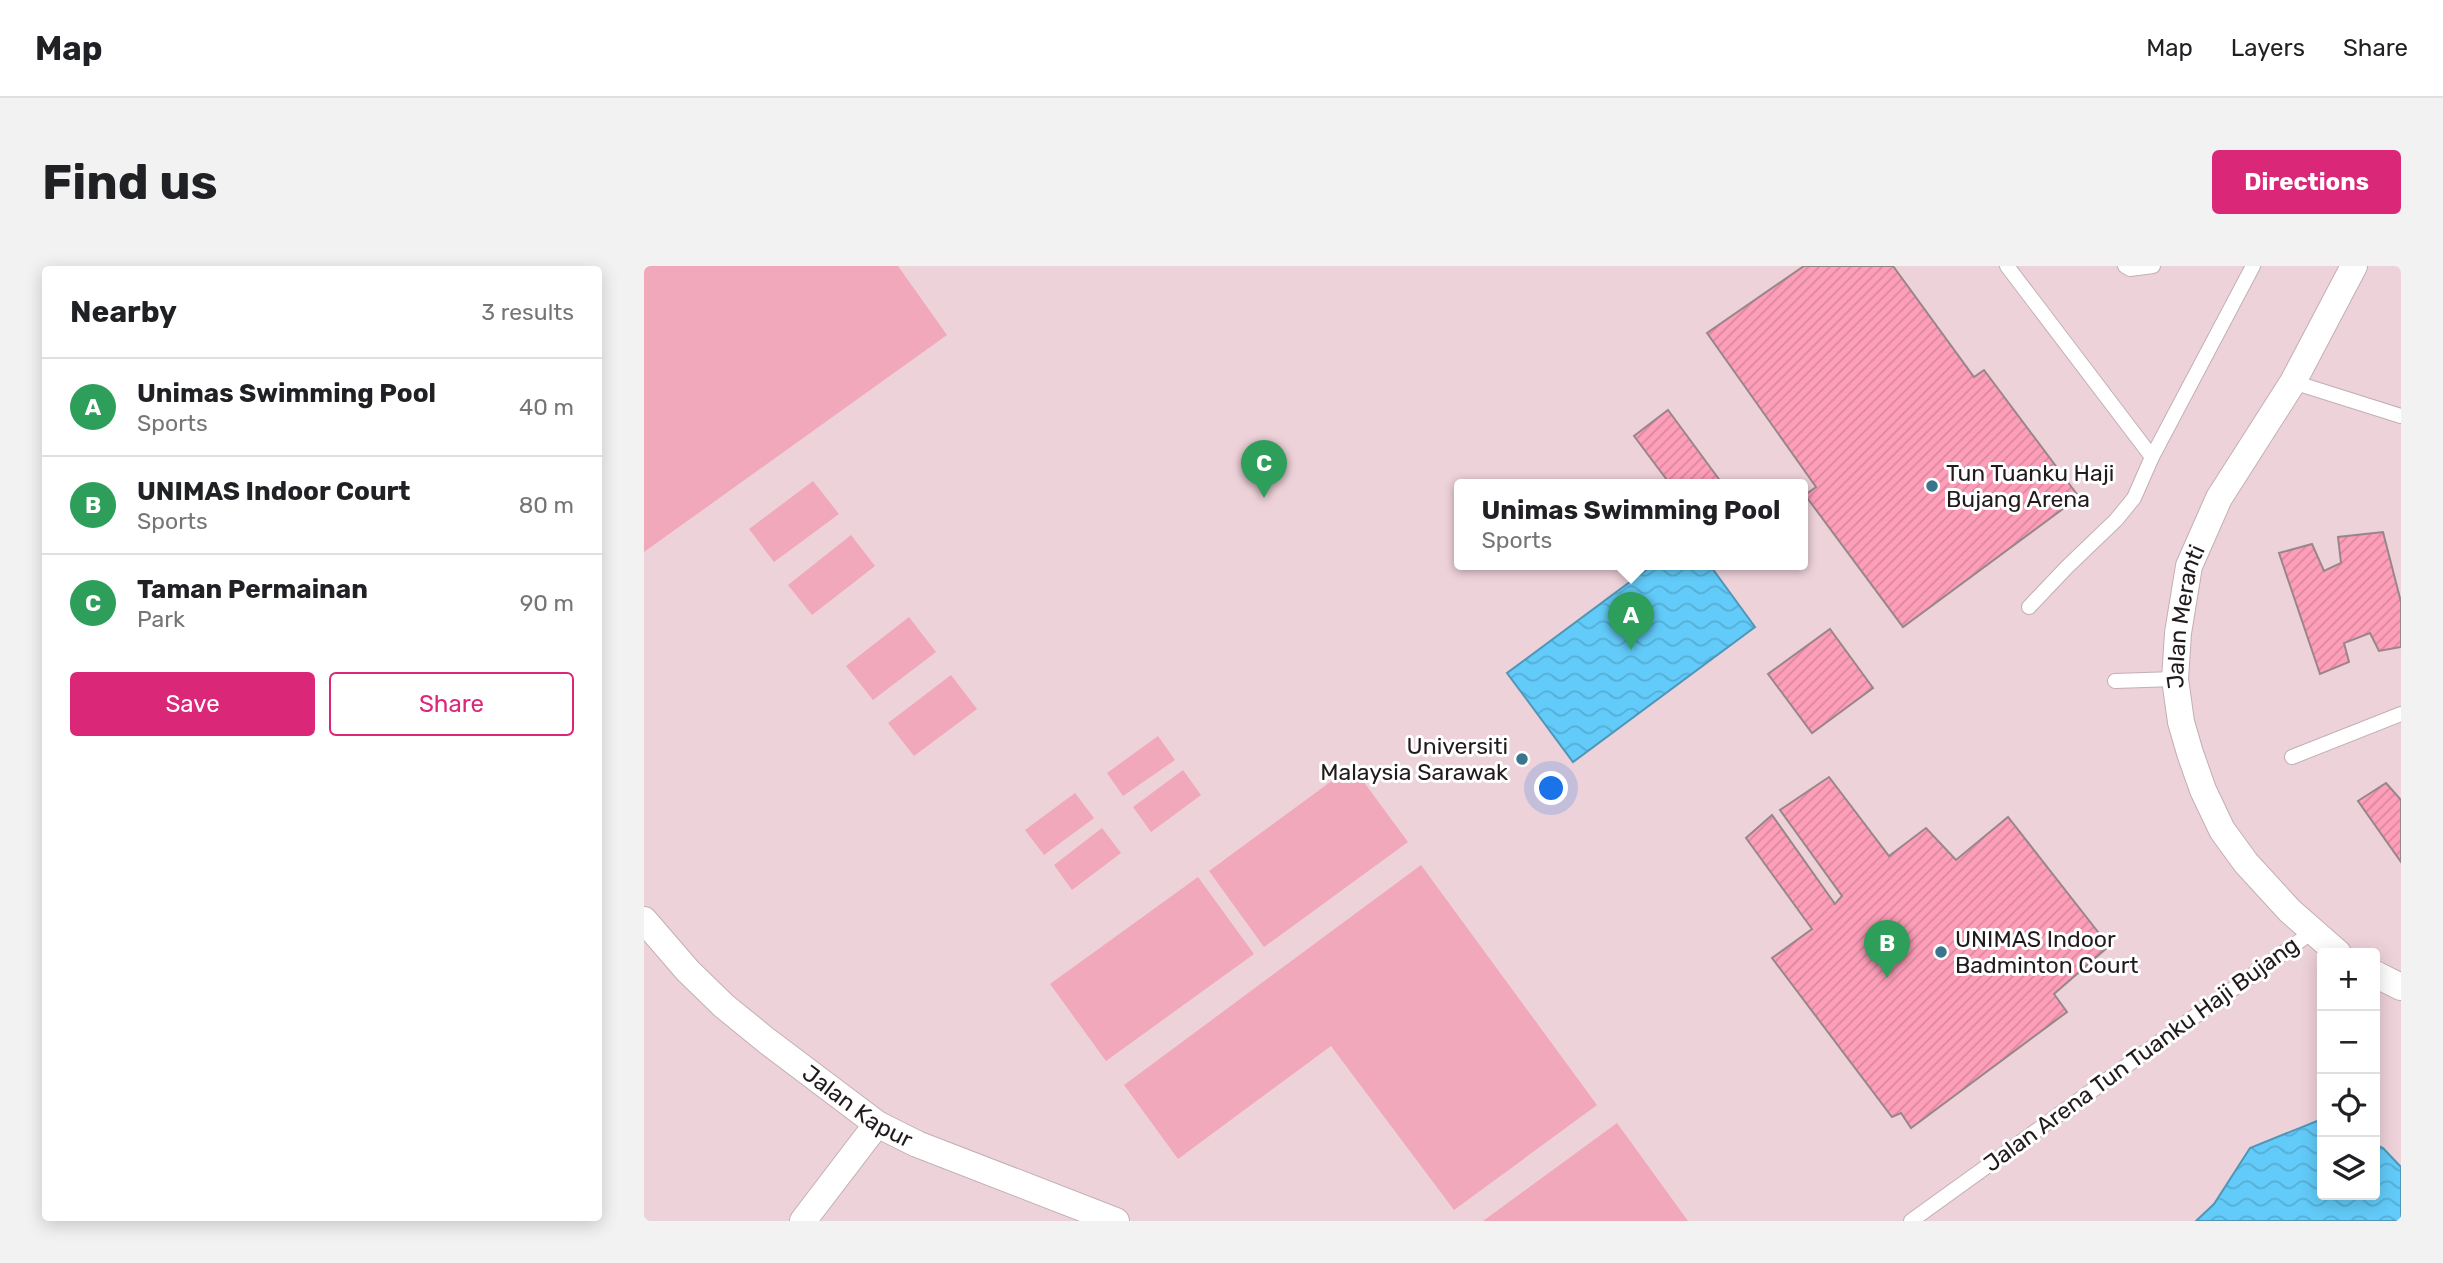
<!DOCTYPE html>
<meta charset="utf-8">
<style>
body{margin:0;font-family:Rubik,sans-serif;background:#f2f2f2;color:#202124}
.controls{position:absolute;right:21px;bottom:21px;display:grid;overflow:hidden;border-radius:7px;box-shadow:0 4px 18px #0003}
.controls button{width:63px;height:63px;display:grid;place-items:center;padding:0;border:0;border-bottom:2px solid #e0e0e0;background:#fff;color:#202124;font:35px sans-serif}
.you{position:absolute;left:908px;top:523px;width:24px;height:24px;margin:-18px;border:5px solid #fff;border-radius:50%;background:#1a73e8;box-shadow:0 0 0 10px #1a73e833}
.badge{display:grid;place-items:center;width:46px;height:46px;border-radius:50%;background:#db2777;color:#fff;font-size:23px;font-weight:700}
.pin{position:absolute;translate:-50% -58px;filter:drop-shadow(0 2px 4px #0008)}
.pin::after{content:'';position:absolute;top:37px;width:24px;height:21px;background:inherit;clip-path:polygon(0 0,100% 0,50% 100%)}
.popup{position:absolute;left:810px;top:213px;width:354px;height:91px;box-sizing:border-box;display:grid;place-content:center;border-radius:7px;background:#fff;filter:drop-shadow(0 2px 5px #0005);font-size:23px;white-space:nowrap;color:#757577}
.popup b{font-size:26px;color:#202124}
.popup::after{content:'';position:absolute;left:50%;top:100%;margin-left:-14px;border:14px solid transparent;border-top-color:#fff}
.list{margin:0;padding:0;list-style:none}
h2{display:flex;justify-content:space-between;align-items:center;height:91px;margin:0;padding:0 28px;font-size:30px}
h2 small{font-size:23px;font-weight:400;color:#757577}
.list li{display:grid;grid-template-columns:46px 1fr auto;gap:21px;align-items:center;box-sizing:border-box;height:98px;padding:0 28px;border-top:2px solid #e0e0e0}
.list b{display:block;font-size:26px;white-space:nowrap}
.list p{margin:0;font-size:23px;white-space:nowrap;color:#757577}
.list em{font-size:23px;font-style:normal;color:#757577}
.actions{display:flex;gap:14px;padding:21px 28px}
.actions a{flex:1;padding:16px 0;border:2px solid #db2777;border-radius:7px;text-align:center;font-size:24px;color:#db2777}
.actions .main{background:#db2777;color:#fff}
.icon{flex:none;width:38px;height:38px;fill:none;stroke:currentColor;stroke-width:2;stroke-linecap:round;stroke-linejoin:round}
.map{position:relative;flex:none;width:1757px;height:955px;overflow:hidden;border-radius:7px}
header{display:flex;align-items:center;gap:42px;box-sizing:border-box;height:98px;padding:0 35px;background:#fff;border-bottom:2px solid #e0e0e0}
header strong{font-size:33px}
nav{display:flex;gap:38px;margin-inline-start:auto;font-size:24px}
.intro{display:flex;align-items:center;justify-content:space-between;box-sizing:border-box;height:168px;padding:0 42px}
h1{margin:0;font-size:49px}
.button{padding:18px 32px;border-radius:7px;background:#db2777;color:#fff;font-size:24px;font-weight:700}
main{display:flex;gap:42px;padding:0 42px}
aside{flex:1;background:#fff;border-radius:7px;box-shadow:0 4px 18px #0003}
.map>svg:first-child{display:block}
.built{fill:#eed2d9;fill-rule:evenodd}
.grass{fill:#f1a8bb}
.water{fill:url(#water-waves);stroke:#4f96b7;stroke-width:2}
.building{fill:url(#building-hatch);stroke:#98868b;stroke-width:2}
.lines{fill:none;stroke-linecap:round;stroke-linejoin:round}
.service-casing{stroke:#c2afb4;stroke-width:16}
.minor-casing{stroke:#c2afb4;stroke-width:28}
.service{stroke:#fff;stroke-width:14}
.minor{stroke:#fff;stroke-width:26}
.poi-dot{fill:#3b748d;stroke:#fff;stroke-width:2.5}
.labels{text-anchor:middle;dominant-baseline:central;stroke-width:6;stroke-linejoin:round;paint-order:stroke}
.poi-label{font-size:23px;fill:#221b1d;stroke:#fff;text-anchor:start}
.street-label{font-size:23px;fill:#221b1d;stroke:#fff}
</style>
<header>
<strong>Map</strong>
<nav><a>Map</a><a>Layers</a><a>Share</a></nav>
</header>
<div class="intro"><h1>Find us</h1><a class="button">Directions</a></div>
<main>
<aside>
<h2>Nearby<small>3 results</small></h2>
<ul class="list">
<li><span class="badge" style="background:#2e9e5b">A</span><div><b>Unimas Swimming Pool</b><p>Sports</p></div><em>40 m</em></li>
<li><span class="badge" style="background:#2e9e5b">B</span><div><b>UNIMAS Indoor Court</b><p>Sports</p></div><em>80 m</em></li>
<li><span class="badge" style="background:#2e9e5b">C</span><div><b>Taman Permainan</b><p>Park</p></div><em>90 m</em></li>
</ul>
<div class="actions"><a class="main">Save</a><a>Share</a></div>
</aside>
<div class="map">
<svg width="1757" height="955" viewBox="0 0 1757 955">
<defs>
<pattern id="water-waves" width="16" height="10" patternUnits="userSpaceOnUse" patternTransform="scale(1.75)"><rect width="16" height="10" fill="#62cbf9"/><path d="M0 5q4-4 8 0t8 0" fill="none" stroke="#55aed5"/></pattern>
<pattern id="building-hatch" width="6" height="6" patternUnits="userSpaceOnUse" patternTransform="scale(1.75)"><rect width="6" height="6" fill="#fe9eb9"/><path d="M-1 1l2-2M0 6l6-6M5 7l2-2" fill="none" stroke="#d9889f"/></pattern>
</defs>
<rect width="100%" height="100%" fill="#f2dfe3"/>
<path class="built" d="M0,0h1757v955h-1757zM816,218h342v80h-342zM1678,687h53v242h-53z"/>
<g class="grass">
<polygon points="0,0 254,0 303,69 0,286"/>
<polygon points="169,215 195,248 130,296 105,263"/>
<polygon points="207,269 231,300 168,349 144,319"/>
<polygon points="265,351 292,386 229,434 202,400"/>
<polygon points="307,409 333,443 270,490 244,457"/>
<polygon points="514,470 531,494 479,530 463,507"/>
<polygon points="708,500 764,576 620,681 565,605"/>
<polygon points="539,504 557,529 507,566 489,541"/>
<polygon points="431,527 450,552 400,589 381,564"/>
<polygon points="458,562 477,587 428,624 410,599"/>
<polygon points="777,599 953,839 810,944 687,780 534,893 480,819"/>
<polygon points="554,611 610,688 462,795 406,718"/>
<polygon points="973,857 1044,955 839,955"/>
</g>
<g class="water">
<polygon points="1010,298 1065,298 1111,361 929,496 863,407"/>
<polygon points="1678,853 1678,929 1731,929 1731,878 1739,882 1757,901 1757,955 1552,955 1570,938 1606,882"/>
</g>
<g class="building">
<polygon points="1160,0 1249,0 1330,111 1340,104 1435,231 1259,361 1161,229 1172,221 1063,67"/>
<polygon points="1024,144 1077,216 1074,218 1026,218 990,170"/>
<polygon points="1739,266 1757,336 1757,381 1735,385 1726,367 1700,377 1705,396 1676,408 1635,287 1668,278 1680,305 1697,297 1694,271"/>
<polygon points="1186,363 1229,422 1168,467 1124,408"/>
<polygon points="1185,511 1245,590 1282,562 1312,594 1364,551 1465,680 1410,728 1423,746 1267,862 1257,847 1248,851 1128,692 1168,663 1102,572 1128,549 1191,638 1198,630 1136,544"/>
<polygon points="1742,517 1757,534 1757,596 1714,535"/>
</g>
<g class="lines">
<g class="service-casing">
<g id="service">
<polyline points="1363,0 1508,191 1490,232 1472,254 1423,301 1385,341"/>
<polyline points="1481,0 1486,3 1509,0"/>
<polyline points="1649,116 1757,150"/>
<polyline points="1508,191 1609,0"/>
<polyline points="1471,415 1531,413"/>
<polyline points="1648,491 1757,448"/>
<polyline points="1267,955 1668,666"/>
</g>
</g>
<g class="minor-casing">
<g id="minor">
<path id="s1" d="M0,654l44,51 36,35 43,35 110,83 40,20 199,77"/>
<path id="s2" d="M1694,687l-48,-42 -44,-48 -24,-33 -19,-40 -13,-37 -9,-31 -6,-43 3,-46 11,-67 30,-68 74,-116 61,-116"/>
<polyline points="1731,708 1757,721"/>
<polyline points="159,955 233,858"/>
</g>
</g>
<use href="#service" class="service"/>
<use href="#minor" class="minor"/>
</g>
<g class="poi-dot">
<circle cx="1288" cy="220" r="7"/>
<circle cx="878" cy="493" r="7"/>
<circle cx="1297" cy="686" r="7"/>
</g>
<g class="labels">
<g class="poi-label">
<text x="1302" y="207">Tun Tuanku Haji<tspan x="1302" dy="26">Bujang Arena</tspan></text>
<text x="864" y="480" text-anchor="end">Universiti<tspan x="864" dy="26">Malaysia Sarawak</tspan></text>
<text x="1311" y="673">UNIMAS Indoor<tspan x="1311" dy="26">Badminton Court</tspan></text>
</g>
<g class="street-label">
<text stroke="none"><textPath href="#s2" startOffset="392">Jalan Meranti</textPath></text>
<text transform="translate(1497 788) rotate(-36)">Jalan Arena Tun Tuanku Haji Bujang</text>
<text stroke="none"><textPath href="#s1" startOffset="285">Jalan Kapur</textPath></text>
</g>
</g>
</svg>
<div class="controls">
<button>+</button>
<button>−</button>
<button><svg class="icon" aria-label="locate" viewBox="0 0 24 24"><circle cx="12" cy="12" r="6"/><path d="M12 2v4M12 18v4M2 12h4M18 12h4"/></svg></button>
<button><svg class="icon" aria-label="layers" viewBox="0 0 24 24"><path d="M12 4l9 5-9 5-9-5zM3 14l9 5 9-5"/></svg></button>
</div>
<div class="you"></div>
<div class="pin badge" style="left:987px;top:384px;background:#2e9e5b">A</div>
<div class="popup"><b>Unimas Swimming Pool</b>Sports</div>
<div class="pin badge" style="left:1243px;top:712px;background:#2e9e5b">B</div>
<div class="pin badge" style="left:620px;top:232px;background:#2e9e5b">C</div>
</div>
</main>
